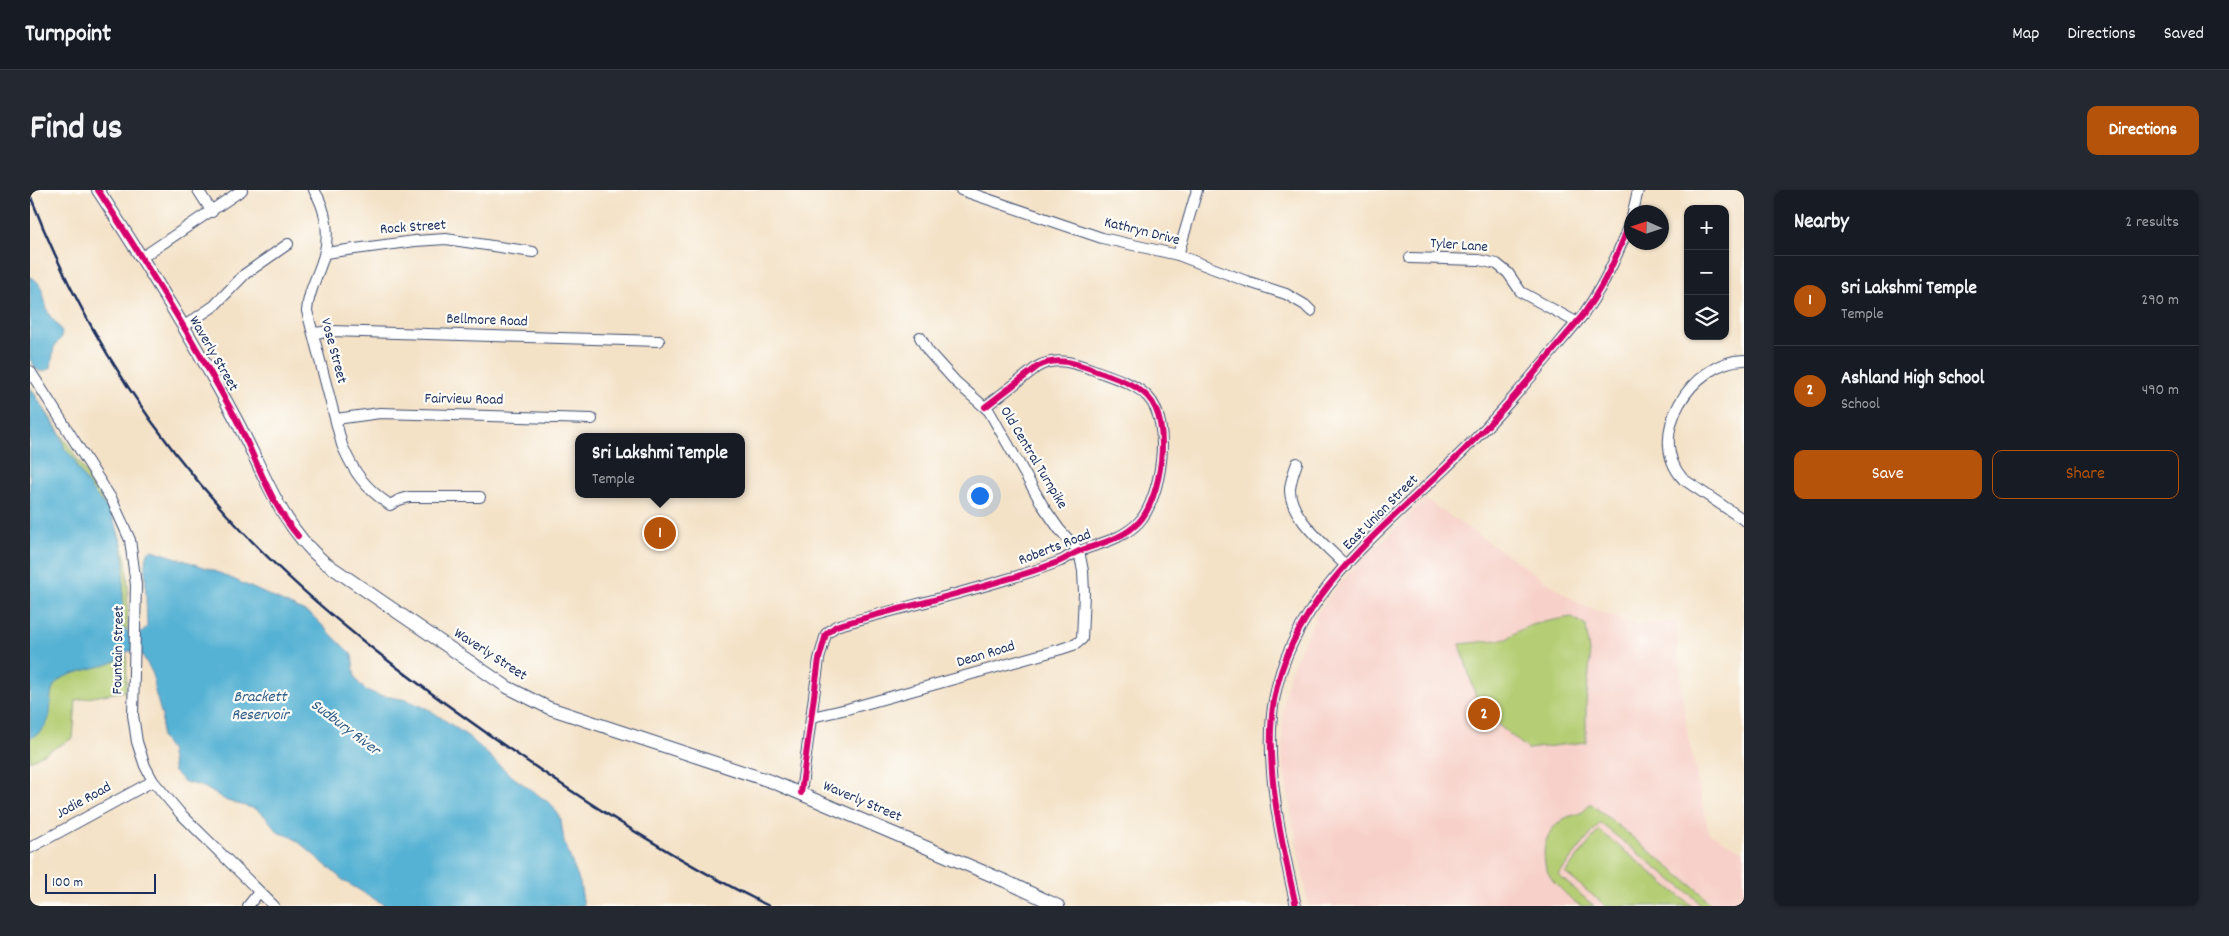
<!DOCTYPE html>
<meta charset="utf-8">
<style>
body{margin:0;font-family:Dekko,sans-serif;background:#242831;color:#f1f3f6}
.controls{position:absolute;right:15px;top:15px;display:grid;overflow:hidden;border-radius:10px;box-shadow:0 1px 4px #0004}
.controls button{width:45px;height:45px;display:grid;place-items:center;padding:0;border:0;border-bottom:1px solid #363941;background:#171b24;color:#f1f3f6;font:25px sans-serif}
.compass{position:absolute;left:1594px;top:15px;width:45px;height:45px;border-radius:50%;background:#171b24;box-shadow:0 1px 4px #0004;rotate:273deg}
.scale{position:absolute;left:15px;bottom:12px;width:111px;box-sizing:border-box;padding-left:5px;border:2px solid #1b2f5e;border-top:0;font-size:14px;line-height:18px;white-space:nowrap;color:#1b2f5e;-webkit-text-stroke:4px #fdfcf7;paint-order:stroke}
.you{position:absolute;left:949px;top:305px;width:18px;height:18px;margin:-12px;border:4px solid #fff;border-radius:50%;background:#1a73e8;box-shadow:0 0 0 8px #1a73e833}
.badge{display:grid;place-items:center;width:32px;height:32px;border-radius:50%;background:#b45309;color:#fff;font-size:16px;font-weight:700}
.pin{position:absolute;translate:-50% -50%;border:2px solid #fff;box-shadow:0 1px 5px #0006}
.popup{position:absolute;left:545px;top:243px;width:170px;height:65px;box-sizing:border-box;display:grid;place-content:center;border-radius:10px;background:#171b24;filter:drop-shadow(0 1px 4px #0005);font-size:16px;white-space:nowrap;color:#9ea1a6}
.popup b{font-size:19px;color:#f1f3f6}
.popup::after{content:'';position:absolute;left:50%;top:100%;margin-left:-10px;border:10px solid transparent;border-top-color:#171b24}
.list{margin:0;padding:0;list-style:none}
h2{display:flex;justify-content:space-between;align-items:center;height:65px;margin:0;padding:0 20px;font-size:21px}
h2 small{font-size:16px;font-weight:400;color:#9ea1a6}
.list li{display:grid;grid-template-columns:32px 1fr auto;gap:15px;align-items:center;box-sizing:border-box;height:90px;padding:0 20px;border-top:1px solid #363941}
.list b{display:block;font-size:19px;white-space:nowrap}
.list p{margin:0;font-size:16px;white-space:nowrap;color:#9ea1a6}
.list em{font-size:16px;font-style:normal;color:#9ea1a6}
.actions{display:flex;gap:10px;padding:15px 20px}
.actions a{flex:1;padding:11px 0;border:1px solid #b45309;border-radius:10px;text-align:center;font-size:18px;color:#b45309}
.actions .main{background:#b45309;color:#fff}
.icon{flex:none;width:28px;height:28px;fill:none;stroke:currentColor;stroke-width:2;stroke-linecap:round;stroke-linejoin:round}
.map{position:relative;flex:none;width:1714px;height:716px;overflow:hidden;border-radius:10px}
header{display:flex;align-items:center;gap:30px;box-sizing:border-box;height:70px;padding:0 25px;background:#171b24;border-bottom:1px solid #363941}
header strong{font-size:24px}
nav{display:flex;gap:28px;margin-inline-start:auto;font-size:18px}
.intro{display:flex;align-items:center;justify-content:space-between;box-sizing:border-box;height:120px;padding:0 30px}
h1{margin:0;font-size:35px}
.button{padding:12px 22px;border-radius:10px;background:#b45309;color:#fff;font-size:18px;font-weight:700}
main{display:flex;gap:30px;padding:0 30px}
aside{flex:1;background:#171b24;border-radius:10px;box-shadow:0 1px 4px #0004}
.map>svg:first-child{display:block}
.built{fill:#f7d1c9}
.green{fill:#b5ce74;stroke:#687e69}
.water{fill:#56b2d4;stroke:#387099}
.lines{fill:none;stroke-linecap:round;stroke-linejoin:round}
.minor-casing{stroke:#3c4a6e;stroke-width:12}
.major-casing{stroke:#3c4a6e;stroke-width:14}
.minor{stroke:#fff;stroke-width:10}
.major{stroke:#fff;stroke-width:12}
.rail{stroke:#1b2f5e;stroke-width:2.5}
.cycleway-casing{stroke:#fdfcf7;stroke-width:9}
.cycleway{stroke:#d6006c;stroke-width:6}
.labels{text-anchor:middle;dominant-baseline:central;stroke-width:4.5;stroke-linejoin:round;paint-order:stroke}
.street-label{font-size:15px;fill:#1b2f5e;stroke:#fdfcf7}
.water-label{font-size:16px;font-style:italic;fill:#305d87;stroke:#fdfcf7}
</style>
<header>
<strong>Turnpoint</strong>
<nav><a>Map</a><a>Directions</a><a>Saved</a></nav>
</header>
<div class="intro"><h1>Find us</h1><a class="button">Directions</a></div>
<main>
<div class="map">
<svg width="1714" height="716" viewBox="0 0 1714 716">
<rect width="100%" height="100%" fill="#fdfcf7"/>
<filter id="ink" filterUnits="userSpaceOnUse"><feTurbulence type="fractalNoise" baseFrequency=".02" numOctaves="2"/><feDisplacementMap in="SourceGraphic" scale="10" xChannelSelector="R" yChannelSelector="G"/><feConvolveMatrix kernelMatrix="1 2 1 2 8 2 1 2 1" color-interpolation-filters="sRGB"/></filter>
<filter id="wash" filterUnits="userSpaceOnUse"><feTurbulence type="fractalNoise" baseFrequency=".0096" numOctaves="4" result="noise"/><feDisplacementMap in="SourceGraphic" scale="20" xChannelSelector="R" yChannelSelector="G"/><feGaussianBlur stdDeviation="1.12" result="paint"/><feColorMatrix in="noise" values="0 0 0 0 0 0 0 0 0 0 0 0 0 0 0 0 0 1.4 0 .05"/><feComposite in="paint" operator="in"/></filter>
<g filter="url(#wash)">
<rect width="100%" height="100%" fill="#f4e2c7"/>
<polygon class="built" points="1395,309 1551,415 1607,435 1646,431 1651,494 1657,541 1679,643 1714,661 1714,716 1279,716 1261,623 1252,566 1254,507 1261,480 1288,422 1302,403 1322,380"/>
<g class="green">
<polygon points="0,197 71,306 80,322 91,350 96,370 98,397 96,501 46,510 43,548 0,571"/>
<path d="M1542,427l14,9 4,35 -4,42v39l-58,7 -48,-39 -20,-66 47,-5c17,-16 43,-18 65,-22z"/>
<path d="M1560,613l110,89 11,14h-10l-6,-8 -95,-75 -42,52 36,31c-3,0 -9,0 -12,0 -8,-3 -18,-14 -24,-20 -19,-17 -19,-50 3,-65 7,-6 14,-5 21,-9 3,-1 6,-6 8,-9z"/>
<polygon points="1569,640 1662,716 1576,716 1535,683"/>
</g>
<g class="water">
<path d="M0,87c15,6 13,22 18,35 3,8 11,12 14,20l-1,6 -7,9 -3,21 -10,4 -5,-3 -6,-10z"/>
<path d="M0,197l30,47 5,15 10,11 2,7 14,22 19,23 7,17 5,17 2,16 -2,65 7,6h11l7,-6 -2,-63 3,-12 5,-2 60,20 99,45 40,40 3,22 5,8 6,5 12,5 29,5 23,10 39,27 40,37 43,31 9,15 3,22 16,41 4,23h-198l-42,-25 -43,-37 -11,-8 -11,-3 -14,-17 -9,-7 -29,-8 -23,-14 -19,-5 -5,-4 -6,-6 -4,-23 -9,-12 1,-21 -8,-28 -1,-14 -13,-23h-12c-4,3 -8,8 -12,10 -14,7 -50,11 -59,21 -15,15 6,41 -27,56z"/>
</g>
</g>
<g filter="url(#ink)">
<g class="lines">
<g class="minor-casing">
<g id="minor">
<polyline points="168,0 182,22"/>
<path d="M284,0c12,19 16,43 10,65 -5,19 -16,36 -17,56l35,134c12,28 23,43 48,60l9,-5 10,-3h71"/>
<polyline points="931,0 1072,48 1148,65 1216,91 1256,104 1275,115 1281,121"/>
<polyline points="1603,22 1608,0"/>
<polyline points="295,63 385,51 416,49 503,62"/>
<polyline points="1148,65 1167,0"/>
<polyline points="111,68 212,0"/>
<polyline points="1380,68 1449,70 1467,74 1478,83 1491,102 1546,132"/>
<polyline points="153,137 184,116 215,84 258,54"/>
<polyline points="284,143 301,141 629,151"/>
<path d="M1714,170c-52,1 -100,76 -61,119l61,41"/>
<polyline points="0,181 82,310 100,350 106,395 103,525 107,552 115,576 123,591 150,623 244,716"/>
<polyline points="306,229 350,223 562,229"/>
<path d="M1267,273c-3,8 -6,17 -7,26 -1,28 38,58 56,77"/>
<polyline points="782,527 817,519 1031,459 1046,454 1052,449 1054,403 1053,381 1049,361 1029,339 1013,316 959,221 926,192 898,161 890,147"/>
<path d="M771,603l18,-134 7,-25 10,-8c56,-16 113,-29 168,-46 18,-5 36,-11 54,-18 8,-3 15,-9 24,-12 20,-7 42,-12 57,-28 22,-24 34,-99 9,-125 -13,-14 -36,-20 -54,-27 -19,-7 -38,-14 -57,-3l-52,40"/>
<polyline points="0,658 123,591"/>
<polyline points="218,716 229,702"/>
<path d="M1266,716c-14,-62 -33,-143 -22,-206 19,-108 116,-176 189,-249 43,-42 81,-90 120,-136 22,-31 37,-64 49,-99"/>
</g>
</g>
<g class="major-casing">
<path id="major" d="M68,0c48,73 94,148 135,224 29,52 45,109 91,148l183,125 42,21 224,74 232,99 53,25"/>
</g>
<use href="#minor" class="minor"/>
<use href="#major" class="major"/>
<path class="rail" d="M0,5c45,118 113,227 198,321 81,89 181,163 280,232 84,58 169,113 261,158"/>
<g class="cycleway-casing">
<g id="cycleway">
<path d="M68,0c48,73 94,148 136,225 21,40 35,87 64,121"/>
<path d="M771,603l18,-134 7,-25 10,-8c56,-16 113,-29 168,-46 18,-5 36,-11 54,-18 8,-3 15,-9 24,-12 20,-7 42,-12 57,-28 22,-24 34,-99 9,-125 -13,-14 -36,-20 -54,-27 -19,-7 -38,-14 -57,-3l-52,40"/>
<path d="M1266,716c-14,-62 -33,-143 -22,-206 19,-108 116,-176 189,-249 43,-42 81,-90 120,-136 22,-31 37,-64 49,-99"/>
</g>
</g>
<use href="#cycleway" class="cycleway"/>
</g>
</g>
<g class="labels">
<g class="street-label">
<text transform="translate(383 38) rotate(-4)">Rock Street</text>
<text transform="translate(1112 42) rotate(14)">Kathryn Drive</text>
<text transform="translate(1429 56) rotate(4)">Tyler Lane</text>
<text transform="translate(457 131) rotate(2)">Bellmore Road</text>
<text transform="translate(303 161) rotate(75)">Vose Street</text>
<text transform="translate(183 164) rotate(60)">Waverly Street</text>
<text transform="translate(434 210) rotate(1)">Fairview Road</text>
<text transform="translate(1003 268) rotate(59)">Old Central Turnpike</text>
<text transform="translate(1351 323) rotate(-45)">East Union Street</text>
<text transform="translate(1025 358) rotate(-21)">Roberts Road</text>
<text transform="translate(89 460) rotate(-89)">Fountain Street</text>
<text transform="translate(460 465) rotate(33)">Waverly Street</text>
<text transform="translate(956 465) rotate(-17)">Dean Road</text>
<text transform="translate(54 611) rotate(-29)">Jodie Road</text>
<text transform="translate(832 612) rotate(23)">Waverly Street</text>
</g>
<g class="water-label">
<text x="230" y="507">Brackett<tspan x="230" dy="18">Reservoir</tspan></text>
<text transform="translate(315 538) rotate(37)">Sudbury River</text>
</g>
</g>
</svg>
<div class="controls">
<button>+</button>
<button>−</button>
<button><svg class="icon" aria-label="layers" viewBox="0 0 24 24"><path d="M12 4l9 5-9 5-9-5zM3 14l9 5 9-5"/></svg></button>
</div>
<svg class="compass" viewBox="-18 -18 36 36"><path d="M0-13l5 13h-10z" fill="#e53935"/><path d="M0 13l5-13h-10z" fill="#9ea1a6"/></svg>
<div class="scale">100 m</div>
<div class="you"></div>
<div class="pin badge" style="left:630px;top:343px">1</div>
<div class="popup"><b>Sri Lakshmi Temple</b>Temple</div>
<div class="pin badge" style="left:1454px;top:524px">2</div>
</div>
<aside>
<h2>Nearby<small>2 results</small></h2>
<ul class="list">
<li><span class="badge">1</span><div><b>Sri Lakshmi Temple</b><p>Temple</p></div><em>290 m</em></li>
<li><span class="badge">2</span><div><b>Ashland High School</b><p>School</p></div><em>490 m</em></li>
</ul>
<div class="actions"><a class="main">Save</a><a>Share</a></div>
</aside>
</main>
